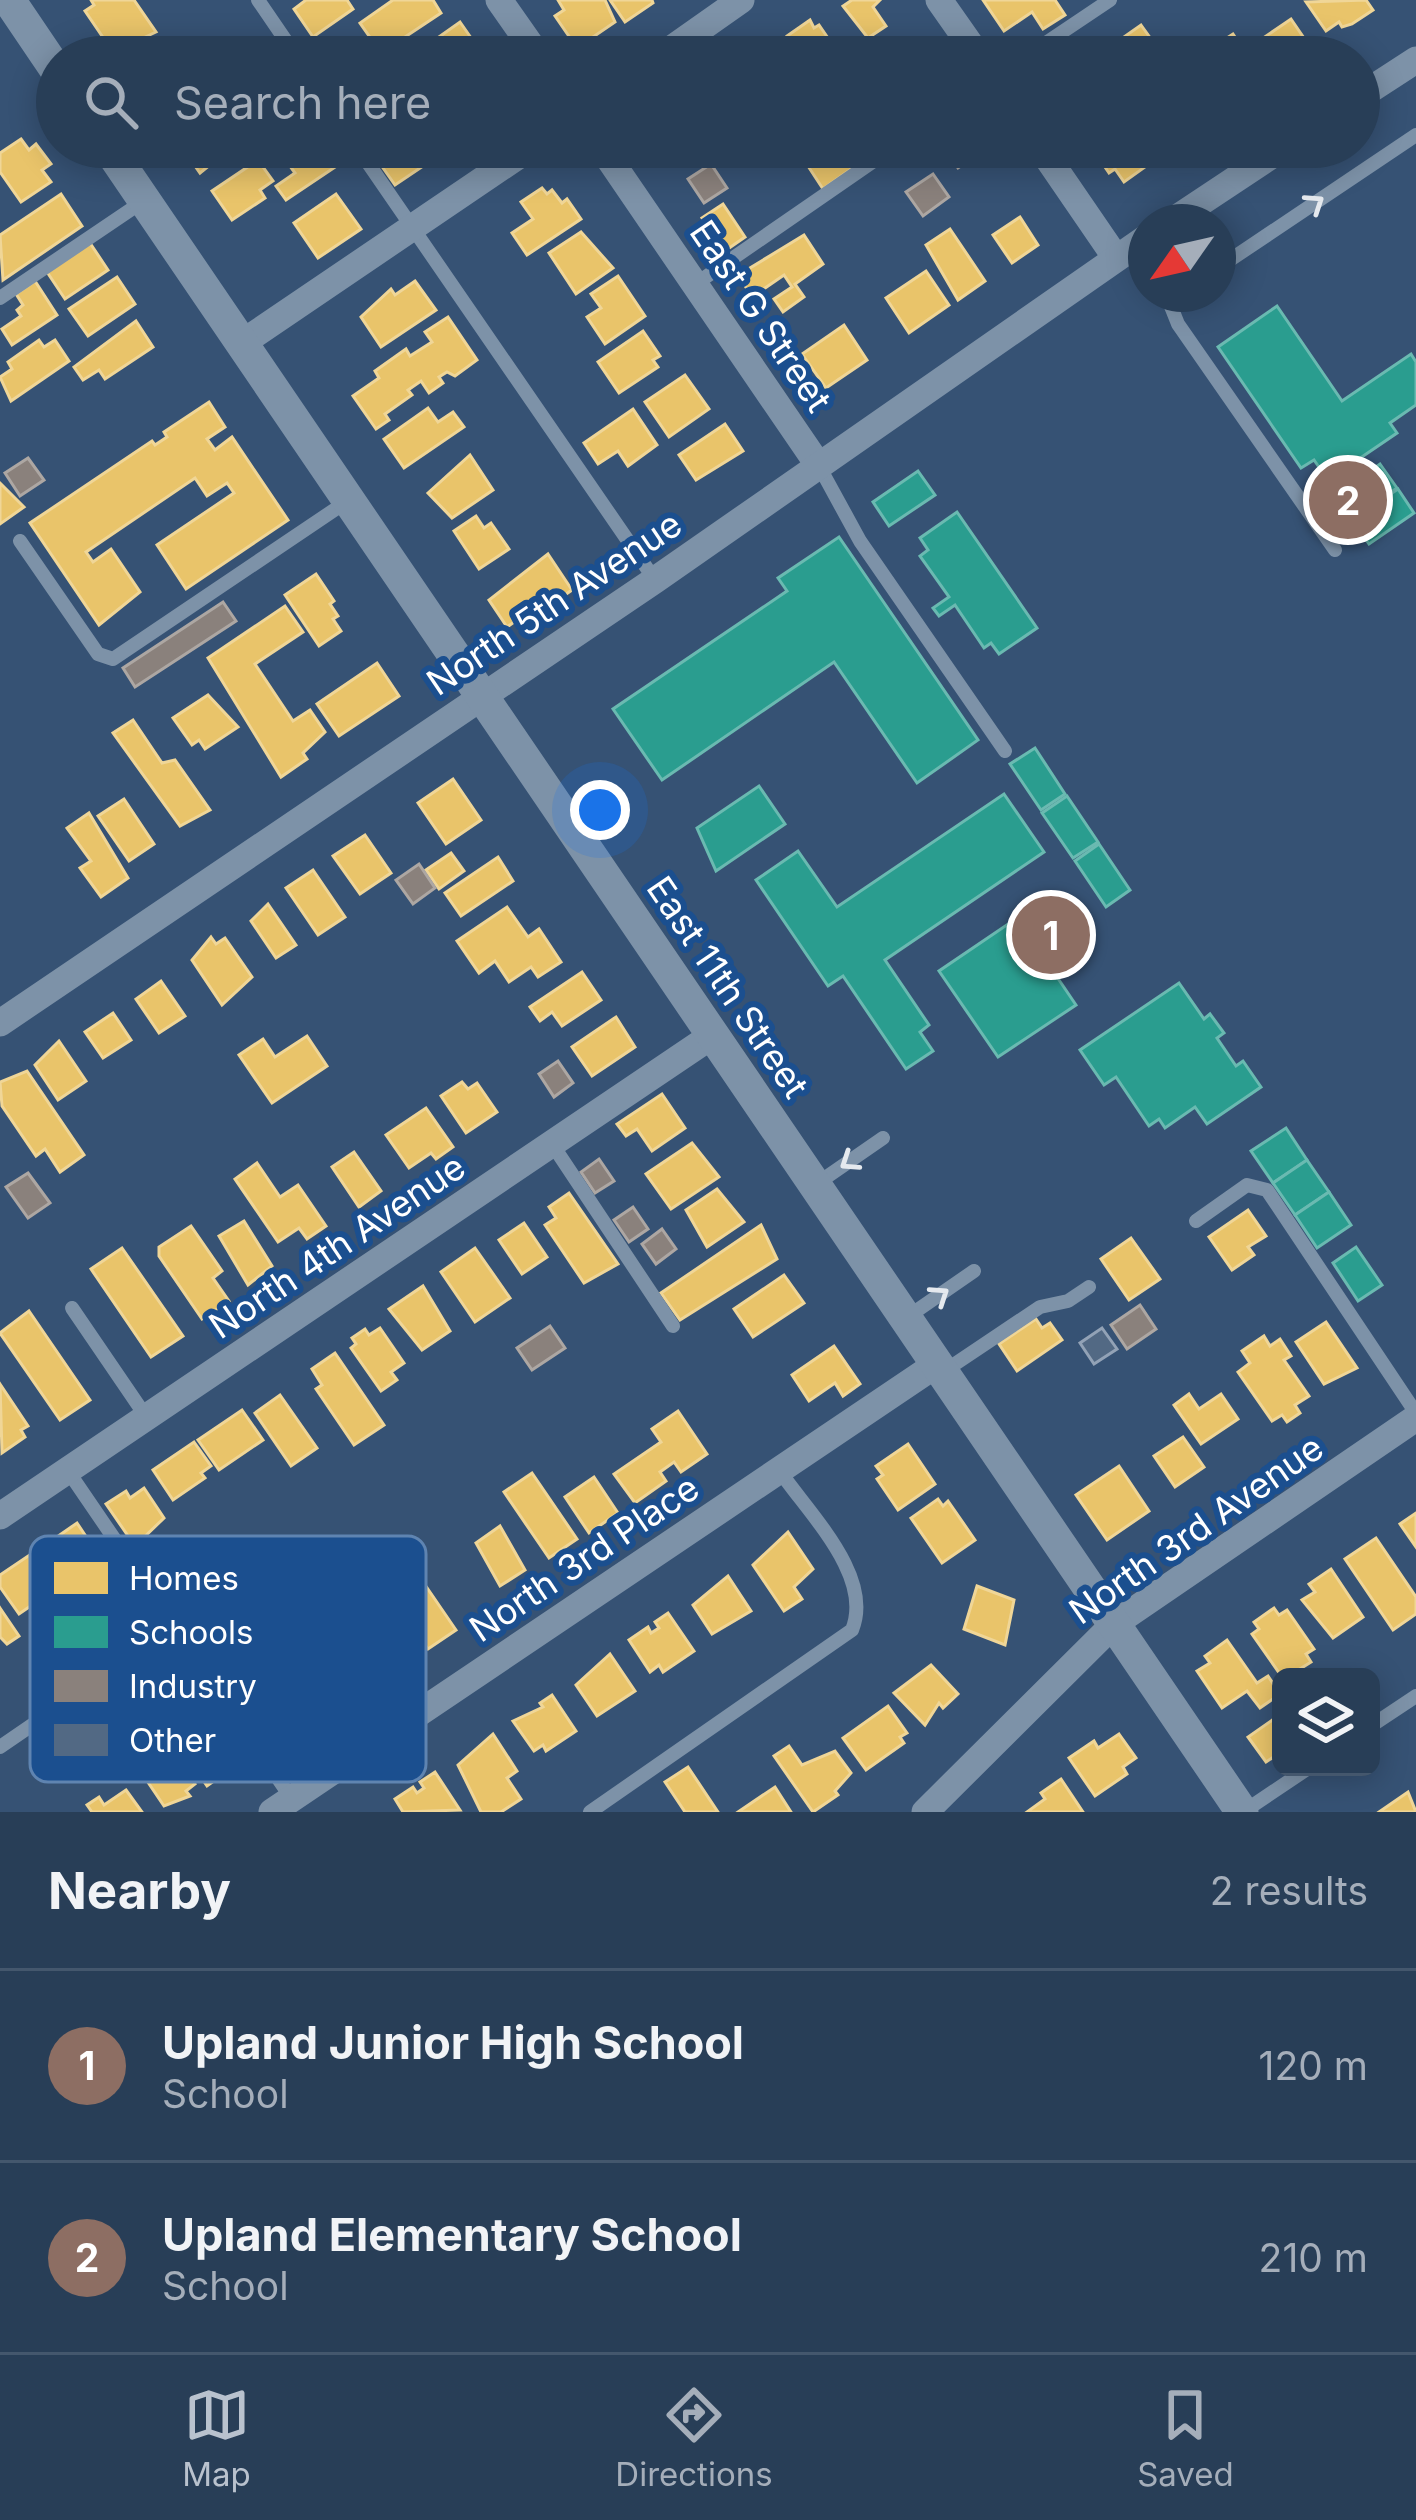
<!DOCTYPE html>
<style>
body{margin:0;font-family:Inter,sans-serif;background:#30455d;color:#f1f3f6}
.controls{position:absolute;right:36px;bottom:36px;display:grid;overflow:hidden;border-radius:18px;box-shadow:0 6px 30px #0003}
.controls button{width:108px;height:108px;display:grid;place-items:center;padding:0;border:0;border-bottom:3px solid #44576d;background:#283e57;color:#f1f3f6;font:60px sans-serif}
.compass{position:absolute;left:1128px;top:204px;width:108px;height:108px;border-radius:50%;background:#283e57;box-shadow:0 6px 30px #0003;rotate:236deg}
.you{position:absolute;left:600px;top:810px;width:42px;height:42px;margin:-30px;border:9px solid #fff;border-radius:50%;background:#1a73e8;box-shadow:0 0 0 18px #1a73e833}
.badge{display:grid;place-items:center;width:78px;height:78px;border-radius:50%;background:#b9c2ce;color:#fff;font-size:39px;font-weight:700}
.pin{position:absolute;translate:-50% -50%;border:6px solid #fff;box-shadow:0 3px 12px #0006}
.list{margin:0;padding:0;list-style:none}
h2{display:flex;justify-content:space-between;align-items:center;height:156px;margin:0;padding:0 48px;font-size:51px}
h2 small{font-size:39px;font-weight:400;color:#a5aeba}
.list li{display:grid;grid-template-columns:78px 1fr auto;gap:36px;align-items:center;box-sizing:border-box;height:192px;padding:0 48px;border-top:3px solid #44576d}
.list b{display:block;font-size:45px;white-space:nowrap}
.list p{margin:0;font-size:39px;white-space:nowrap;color:#a5aeba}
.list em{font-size:39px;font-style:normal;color:#a5aeba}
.icon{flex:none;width:66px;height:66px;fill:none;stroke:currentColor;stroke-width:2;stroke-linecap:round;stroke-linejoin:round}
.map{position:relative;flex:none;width:1416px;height:1812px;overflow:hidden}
.search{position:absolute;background:#283e57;box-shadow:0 6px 30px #0003;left:36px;right:36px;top:36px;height:132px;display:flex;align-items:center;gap:30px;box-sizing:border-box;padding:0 42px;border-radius:66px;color:#a5aeba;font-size:45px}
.sheet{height:540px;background:#283e57}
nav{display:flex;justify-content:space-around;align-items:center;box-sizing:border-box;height:168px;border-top:3px solid #44576d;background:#283e57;font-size:33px;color:#a5aeba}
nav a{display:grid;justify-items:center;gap:6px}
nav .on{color:#b9c2ce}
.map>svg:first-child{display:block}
.homes{fill:#e9c46a;stroke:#f0d697;stroke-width:3}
.schools{fill:#2a9d8f;stroke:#6abab1;stroke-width:3}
.industry{fill:#8a817c;stroke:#ada7a3;stroke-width:3}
.building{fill:#526984;stroke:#92a2b6;stroke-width:3}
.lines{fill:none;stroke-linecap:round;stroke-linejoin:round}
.service{stroke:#7d92a8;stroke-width:14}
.minor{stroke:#7d92a8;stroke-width:27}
.tertiary{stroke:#7d92a8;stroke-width:33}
.oneway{stroke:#e5e9ee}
.labels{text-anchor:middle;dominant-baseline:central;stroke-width:12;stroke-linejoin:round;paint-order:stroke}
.street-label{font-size:36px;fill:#fff;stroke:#1b4f8f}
.key{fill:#1b4f8f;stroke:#5f84b1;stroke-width:3}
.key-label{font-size:33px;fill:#fff}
</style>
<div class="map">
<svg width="1416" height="1812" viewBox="0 0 1416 1812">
<rect width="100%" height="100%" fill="#365274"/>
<g class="homes">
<polygon points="91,0 134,0 156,32 113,52 85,11 94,5"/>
<polygon points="306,0 347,0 353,9 313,37 294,9"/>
<polygon points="393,0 433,0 441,13 381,53 360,23"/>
<polygon points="558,0 605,0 615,22 577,48 555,16 564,10"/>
<polygon points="610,0 652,0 653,3 625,22"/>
<polygon points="852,0 880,0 873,7 886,26 868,38 843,6"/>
<polygon points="983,0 1055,0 1065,15 1043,29 1032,12 1004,31"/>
<polygon points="1366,0 1373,10 1352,24 1342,27 1339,22 1326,31 1306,2"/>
<polygon points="1291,19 1308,44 1292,57 1260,57 1253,45"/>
<polygon points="810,20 814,28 819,25 841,57 797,57 787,36"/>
<polygon points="460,22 483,55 431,57 444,45 439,37"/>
<polygon points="1141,25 1156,46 1140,57 1119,57 1111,46"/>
<polygon points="1233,34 1249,57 1220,57 1213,47"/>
<polygon points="21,139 29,150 36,144 51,164 42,170 51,182 21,202 0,172 0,153"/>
<polygon points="232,147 200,173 183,149 186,147"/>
<polygon points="326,147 338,165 286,200 276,186 295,173 277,148"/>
<polygon points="385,147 419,147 429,162 395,185 374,155"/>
<polygon points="652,147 688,147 689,149 665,165"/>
<polygon points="812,147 847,147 854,167 823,189 804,160 816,152"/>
<polygon points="1106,147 1152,147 1159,157 1124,182 1115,169 1109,173 1096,154"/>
<polygon points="258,160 273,181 260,190 265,198 232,220 212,191"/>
<polygon points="542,188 547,194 552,190 562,203 567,199 581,219 527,255 512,233 533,219 521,202"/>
<polygon points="61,194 82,226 3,280 0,235"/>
<polygon points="336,194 361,229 318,258 294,223"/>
<polygon points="723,204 745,237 725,251 702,218"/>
<polygon points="1020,217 1038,245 1012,263 993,235"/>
<polygon points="950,229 985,281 958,300 926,245"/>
<polygon points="581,232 613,268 576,294 549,253"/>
<polygon points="804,235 823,264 795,284 804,297 783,312 774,299 792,287 784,275 752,297 742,281 749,277 745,271"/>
<polygon points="90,243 108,270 65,299 47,272"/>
<polygon points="926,271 949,305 909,333 886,298"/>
<polygon points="618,276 645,316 605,344 587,317 601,308 591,294"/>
<polygon points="117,277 135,304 88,336 69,309"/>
<polygon points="35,281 57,315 12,345 2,329 21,316 17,310 23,305 16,294"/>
<polygon points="415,281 436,310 381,347 361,317 391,289 395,295"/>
<polygon points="448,317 477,360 455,376 447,372 439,377 443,383 429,393 421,381 408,390 412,395 385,414 389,420 376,429 353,396 379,378 375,371 406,349 410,356 432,342 425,332"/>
<polygon points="136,321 153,347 105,379 99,370 83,380 74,367"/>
<polygon points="844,325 867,360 826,388 802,354"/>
<polygon points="643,331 660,356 653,360 658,367 619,393 598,362"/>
<polygon points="39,340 44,347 55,340 69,361 11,401 0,377 12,369 8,362"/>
<polygon points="685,375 709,409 669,437 645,402"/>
<polygon points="209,402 225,427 207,439 215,450 232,437 288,520 186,589 157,545 234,493 227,483 207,496 195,478 86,552 93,562 111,549 140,592 99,625 30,523 152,441 155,445 167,437 164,432"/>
<polygon points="428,408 438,422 453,412 464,427 404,468 384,439"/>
<polygon points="633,409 657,445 628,466 618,451 598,464 584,443"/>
<polygon points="725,424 743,451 696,480 679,455"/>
<polygon points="470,455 493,490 452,518 428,493"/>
<polygon points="0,483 24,507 0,524"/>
<polygon points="476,516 484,528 491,523 509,549 479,569 454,531"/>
<polygon points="548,554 572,590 546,608 542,602 507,627 489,600"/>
<polygon points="316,574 334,601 330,604 338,616 333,619 341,631 319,646 285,595"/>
<polygon points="285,606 303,632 255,664 293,721 310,710 325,732 303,753 307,759 281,777 208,658"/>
<polygon points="377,663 399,696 339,736 317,704"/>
<polygon points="208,695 238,727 205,749 199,740 192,745 173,718"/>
<polygon points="133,720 162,763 175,760 210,810 180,826 113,733"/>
<polygon points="453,779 481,820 446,844 418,803"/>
<polygon points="124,799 154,844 129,861 98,816"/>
<polygon points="89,813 128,878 101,897 80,868 91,861 67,828"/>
<polygon points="365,835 391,873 360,894 333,856"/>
<polygon points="451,853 464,871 439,889 426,870"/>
<polygon points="498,857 513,881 461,916 445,893"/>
<polygon points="313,870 345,917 318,935 286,888"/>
<polygon points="268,904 296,945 276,958 251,921"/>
<polygon points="507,907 528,937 539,929 561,962 538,977 531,967 509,982 495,961 479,973 457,941"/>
<polygon points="211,937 216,944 225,938 252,977 222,1005 192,960"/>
<polygon points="582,972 601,1000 562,1026 552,1012 540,1021 530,1007"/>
<polygon points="161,981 185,1016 159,1033 136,999"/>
<polygon points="113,1013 131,1040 103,1058 85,1032"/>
<polygon points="616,1017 635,1047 592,1076 572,1047"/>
<polygon points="307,1036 327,1066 272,1103 239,1055 263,1039 275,1057"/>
<polygon points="59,1041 86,1081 58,1100 35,1065"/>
<polygon points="27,1071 84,1155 60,1172 45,1149 36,1156 2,1106 0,1082"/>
<polygon points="462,1082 468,1089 477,1083 497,1112 466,1133 441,1096"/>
<polygon points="662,1094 685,1128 652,1151 637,1129 626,1136 617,1124"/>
<polygon points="426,1108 453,1147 436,1159 431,1153 409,1168 386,1135"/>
<polygon points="692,1143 719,1177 671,1209 646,1174"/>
<polygon points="354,1152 381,1191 359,1207 332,1167"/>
<polygon points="257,1163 280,1197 298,1185 326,1226 307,1239 299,1228 278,1242 235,1179"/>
<polygon points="717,1189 744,1222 707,1247 686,1210"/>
<polygon points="569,1193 618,1264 584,1283 545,1225 556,1218 549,1207"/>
<polygon points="1248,1210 1266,1236 1248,1247 1254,1255 1232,1270 1209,1237"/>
<polygon points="244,1221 272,1266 248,1285 219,1236"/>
<polygon points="524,1223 547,1257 522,1274 499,1240"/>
<polygon points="761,1225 777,1259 680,1320 661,1293"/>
<polygon points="191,1226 222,1271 213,1278 229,1301 202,1319 159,1256 159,1247"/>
<polygon points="1131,1238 1160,1279 1129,1300 1101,1259"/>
<polygon points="122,1248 183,1336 151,1357 91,1269"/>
<polygon points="475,1248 510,1298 475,1322 441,1272"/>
<polygon points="784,1275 804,1303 753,1337 734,1309"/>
<polygon points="423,1286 450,1331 422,1350 389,1309"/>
<polygon points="29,1311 90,1400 60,1420 0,1333"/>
<polygon points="1036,1319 1042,1328 1050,1323 1062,1340 1017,1371 999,1344"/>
<polygon points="1326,1322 1357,1368 1324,1384 1296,1342"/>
<polygon points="380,1328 404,1363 391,1372 397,1380 381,1391 351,1348 356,1344 352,1338 365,1329 369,1335"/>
<polygon points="1264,1336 1270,1346 1280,1339 1291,1356 1284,1360 1309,1396 1295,1405 1300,1413 1287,1422 1282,1415 1272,1421 1238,1372 1250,1363 1242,1351"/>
<polygon points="834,1346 860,1384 843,1396 835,1383 809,1401 792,1375"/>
<polygon points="335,1353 384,1425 354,1445 316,1389 322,1385 312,1369"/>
<polygon points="0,1384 28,1426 21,1430 25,1437 2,1453"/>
<polygon points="1189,1394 1199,1409 1221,1394 1238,1419 1201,1444 1174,1405"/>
<polygon points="280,1395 317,1448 291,1466 255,1413"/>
<polygon points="242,1410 263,1440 219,1470 198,1440"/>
<polygon points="678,1411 707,1454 681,1472 674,1462 660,1472 666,1481 635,1503 614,1474 661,1442 652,1429"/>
<polygon points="1183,1437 1204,1467 1175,1487 1154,1456"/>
<polygon points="194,1442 211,1466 201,1473 205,1478 173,1500 153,1470"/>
<polygon points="908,1444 935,1484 898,1510 877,1479 883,1475 876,1466"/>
<polygon points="1119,1466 1149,1511 1107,1540 1076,1495"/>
<polygon points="532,1473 577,1539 549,1558 504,1492"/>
<polygon points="594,1477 618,1513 589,1533 565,1497"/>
<polygon points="144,1488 164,1518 135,1546 106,1504 126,1491 130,1498"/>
<polygon points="938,1499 943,1506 948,1501 975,1540 942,1563 911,1518"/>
<polygon points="1416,1513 1416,1547 1400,1524"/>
<polygon points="77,1523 99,1556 66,1579 44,1546"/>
<polygon points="500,1526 525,1570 500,1586 476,1543"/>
<polygon points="788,1532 813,1569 794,1587 802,1599 784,1611 753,1565"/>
<polygon points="1376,1538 1416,1597 1416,1614 1393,1630 1345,1559"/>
<polygon points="37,1550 56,1579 47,1586 51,1592 19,1614 0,1587 0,1575"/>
<polygon points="1331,1569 1363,1617 1333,1638 1302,1600 1315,1592 1309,1584"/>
<polygon points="728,1576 751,1611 712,1634 693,1605"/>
<polygon points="421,1579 456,1630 428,1649 402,1611 415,1602 406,1589"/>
<polygon points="977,1586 1014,1600 1005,1645 964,1629"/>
<polygon points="0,1608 19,1636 7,1644 0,1637"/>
<polygon points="1274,1608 1279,1615 1287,1610 1314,1649 1306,1654 1311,1662 1300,1669 1306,1677 1282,1677 1252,1634 1259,1629 1254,1622"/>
<polygon points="668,1613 694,1651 663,1672 659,1665 650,1672 629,1640 648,1627 651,1633 659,1628 655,1622"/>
<polygon points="1227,1640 1257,1683 1268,1676 1280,1694 1260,1708 1247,1691 1222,1708 1197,1671 1210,1663 1205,1656"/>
<polygon points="610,1654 635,1691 597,1716 576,1685"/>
<polygon points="931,1665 958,1694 943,1708 939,1703 925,1725 894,1693"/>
<polygon points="552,1695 576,1731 546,1751 543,1745 534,1751 513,1721 543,1707 540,1703"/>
<polygon points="888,1706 907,1733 900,1737 904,1743 866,1770 843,1738"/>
<polygon points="1281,1714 1281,1752 1266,1762 1248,1737"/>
<polygon points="217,1715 246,1758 207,1786 177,1742"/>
<polygon points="493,1734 517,1771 507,1778 521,1799 501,1812 481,1812 458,1765"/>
<polygon points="1119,1734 1136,1758 1123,1767 1127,1774 1095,1796 1069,1758 1094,1741 1098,1748"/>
<polygon points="166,1742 195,1784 186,1791 190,1796 164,1806 135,1763"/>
<polygon points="789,1746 802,1765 835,1751 851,1773 835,1791 838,1795 813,1812 774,1756"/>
<polygon points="688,1767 718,1812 685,1812 665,1782"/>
<polygon points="435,1772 460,1810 403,1812 395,1799 413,1787 417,1793 424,1788 420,1782"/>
<polygon points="1061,1779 1083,1812 1027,1812 1045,1799 1041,1793"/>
<polygon points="775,1787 791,1812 738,1812"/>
<polygon points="126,1790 142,1812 92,1812 87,1805 99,1797 104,1805"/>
<polygon points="1408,1792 1416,1812 1379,1812"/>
</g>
<g class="schools">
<polygon points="1277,306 1342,401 1411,354 1416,362 1416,405 1390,423 1397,433 1328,480 1314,460 1301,468 1218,347"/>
<polygon points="1380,464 1397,488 1351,519 1335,495"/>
<polygon points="918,471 935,495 889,526 873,502"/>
<polygon points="1398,489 1414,513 1369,544 1352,520"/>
<polygon points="957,512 1037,628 999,654 991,643 984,648 955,605 939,616 933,608 949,597 920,556 928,550 920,538"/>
<polygon points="839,537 978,740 917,783 834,662 662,780 613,709 787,591 778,578"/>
<polygon points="1035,748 1065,794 1041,810 1010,764"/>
<polygon points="759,786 785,824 716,871 697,828"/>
<polygon points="1004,794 1044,852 885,960 929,1025 920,1032 933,1051 906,1069 843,976 828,986 756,880 798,851 837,907"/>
<polygon points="1067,796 1098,842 1073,858 1042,813"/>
<polygon points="1099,844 1130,890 1106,907 1075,861"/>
<polygon points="1017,918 1076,1005 998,1057 939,971"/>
<polygon points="1179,983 1204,1019 1210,1014 1224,1033 1217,1038 1236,1066 1243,1061 1261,1087 1207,1124 1195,1107 1165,1128 1159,1119 1149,1126 1116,1077 1104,1085 1080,1050"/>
<polygon points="1286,1128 1307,1160 1273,1183 1251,1151"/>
<polygon points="1307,1160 1329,1192 1295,1215 1273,1183"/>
<polygon points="1329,1192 1351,1225 1317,1248 1295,1215"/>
<polygon points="1356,1247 1382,1285 1358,1301 1333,1263"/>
</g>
<g class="industry">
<polygon points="974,147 978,154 958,168 944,148"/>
<polygon points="711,164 727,188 704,203 688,179"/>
<polygon points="933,174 949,197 923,216 906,192"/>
<polygon points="28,458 44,480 20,496 5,473"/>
<polygon points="223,602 236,621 135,687 123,668"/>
<polygon points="419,864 435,888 413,904 396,880"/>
<polygon points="558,1061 573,1083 554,1097 539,1074"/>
<polygon points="599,1159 614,1181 595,1193 581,1172"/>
<polygon points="28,1173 50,1203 28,1218 6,1187"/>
<polygon points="633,1207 648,1229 629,1242 614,1220"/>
<polygon points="662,1229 676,1249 656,1264 642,1244"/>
<polygon points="1140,1305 1156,1329 1127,1349 1111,1325"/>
<polygon points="550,1326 565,1348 532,1370 517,1348"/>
</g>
<polygon class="building" points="1102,1328 1117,1349 1094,1364 1080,1343"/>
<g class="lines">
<g class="service">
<polyline points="258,0 297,57"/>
<polyline points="1025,57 1110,0"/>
<polyline points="357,147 655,580"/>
<polyline points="1218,268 1416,135"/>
<polyline points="697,283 894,147"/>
<polyline points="1166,294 1178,324 1335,550"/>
<polyline points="0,298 145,200"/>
<polyline points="819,466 860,541 1005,751"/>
<polyline points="20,541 98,654 113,659 349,500"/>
<polyline points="552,1144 673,1326"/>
<polyline points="815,1185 883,1138"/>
<polyline points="1196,1221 1247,1185 1267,1190 1416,1413"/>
<polyline points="72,1308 147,1418"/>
<polyline points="906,1318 974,1271"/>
<polyline points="943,1372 1040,1307 1068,1301 1089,1287"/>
<polyline points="68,1471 292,1799"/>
<polyline points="1371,1726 1416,1696"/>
<polyline points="0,1747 296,1544"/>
<path d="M590,1812l262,-182c22,-54 -43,-116 -73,-160"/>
<polyline points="1243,1812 1310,1767"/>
</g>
<g class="minor">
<polyline points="499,0 539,57"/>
<polyline points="939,0 979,57"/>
<polyline points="660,57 741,0"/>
<polyline points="1359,97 1416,60"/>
<polyline points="601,147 819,466"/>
<polyline points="1040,147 1116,258"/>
<polyline points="1171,222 1284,147"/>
<polyline points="242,343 531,147"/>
<polyline points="0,1023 655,580 1146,238"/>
<polyline points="0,1516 713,1035"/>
<polyline points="272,1812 937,1364"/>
<polyline points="925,1812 1114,1624 1416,1418"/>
</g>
<g class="tertiary">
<polyline points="9,0 57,71"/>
<polyline points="108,147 1242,1812"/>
</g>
</g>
<defs><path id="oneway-chevron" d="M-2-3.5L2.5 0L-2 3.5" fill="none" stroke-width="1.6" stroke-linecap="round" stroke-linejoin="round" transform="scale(3)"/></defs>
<g class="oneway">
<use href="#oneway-chevron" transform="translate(1315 203) rotate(-34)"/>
<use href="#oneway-chevron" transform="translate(849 1162) rotate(146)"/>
<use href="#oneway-chevron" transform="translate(940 1295) rotate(-34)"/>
</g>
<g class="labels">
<g class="street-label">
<text transform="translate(761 316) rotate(56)">East G Street</text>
<text transform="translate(554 603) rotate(-34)">North 5th Avenue</text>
<text transform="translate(728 987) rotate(56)">East 11th Street</text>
<text transform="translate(337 1246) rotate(-34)">North 4th Avenue</text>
<text transform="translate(1196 1529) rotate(-35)">North 3rd Avenue</text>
<text transform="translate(584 1558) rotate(-34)">North 3rd Place</text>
</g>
</g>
<rect x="30" y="1536" width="396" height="246" rx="18" class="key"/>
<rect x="54" y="1562" width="54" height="32" fill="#e9c46a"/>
<rect x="54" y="1616" width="54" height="32" fill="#2a9d8f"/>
<rect x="54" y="1670" width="54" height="32" fill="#8a817c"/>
<rect x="54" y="1724" width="54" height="32" fill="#526984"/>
<g class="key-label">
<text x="129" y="1590">Homes</text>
<text x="129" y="1644">Schools</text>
<text x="129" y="1698">Industry</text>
<text x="129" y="1752">Other</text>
</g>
</svg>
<div class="controls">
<button><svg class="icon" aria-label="layers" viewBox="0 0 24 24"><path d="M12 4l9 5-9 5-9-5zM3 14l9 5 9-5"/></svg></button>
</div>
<svg class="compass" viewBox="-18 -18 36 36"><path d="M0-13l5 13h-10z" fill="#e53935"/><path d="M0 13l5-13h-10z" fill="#a5aeba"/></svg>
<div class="you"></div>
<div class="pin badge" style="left:1051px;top:935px;background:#8d6e63">1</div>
<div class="pin badge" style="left:1348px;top:500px;background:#8d6e63">2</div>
<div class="search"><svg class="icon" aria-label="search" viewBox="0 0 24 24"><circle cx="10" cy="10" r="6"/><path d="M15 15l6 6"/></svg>Search here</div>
</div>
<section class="sheet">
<h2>Nearby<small>2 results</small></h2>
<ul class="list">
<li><span class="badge" style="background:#8d6e63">1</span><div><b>Upland Junior High School</b><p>School</p></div><em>120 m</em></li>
<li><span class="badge" style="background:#8d6e63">2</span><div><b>Upland Elementary School</b><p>School</p></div><em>210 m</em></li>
</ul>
</section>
<nav>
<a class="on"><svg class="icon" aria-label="map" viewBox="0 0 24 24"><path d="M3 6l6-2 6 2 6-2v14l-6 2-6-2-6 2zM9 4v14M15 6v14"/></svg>Map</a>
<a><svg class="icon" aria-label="directions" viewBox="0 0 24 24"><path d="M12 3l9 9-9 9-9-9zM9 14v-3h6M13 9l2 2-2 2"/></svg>Directions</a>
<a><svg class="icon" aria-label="saved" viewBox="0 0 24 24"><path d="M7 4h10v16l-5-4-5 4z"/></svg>Saved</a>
</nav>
